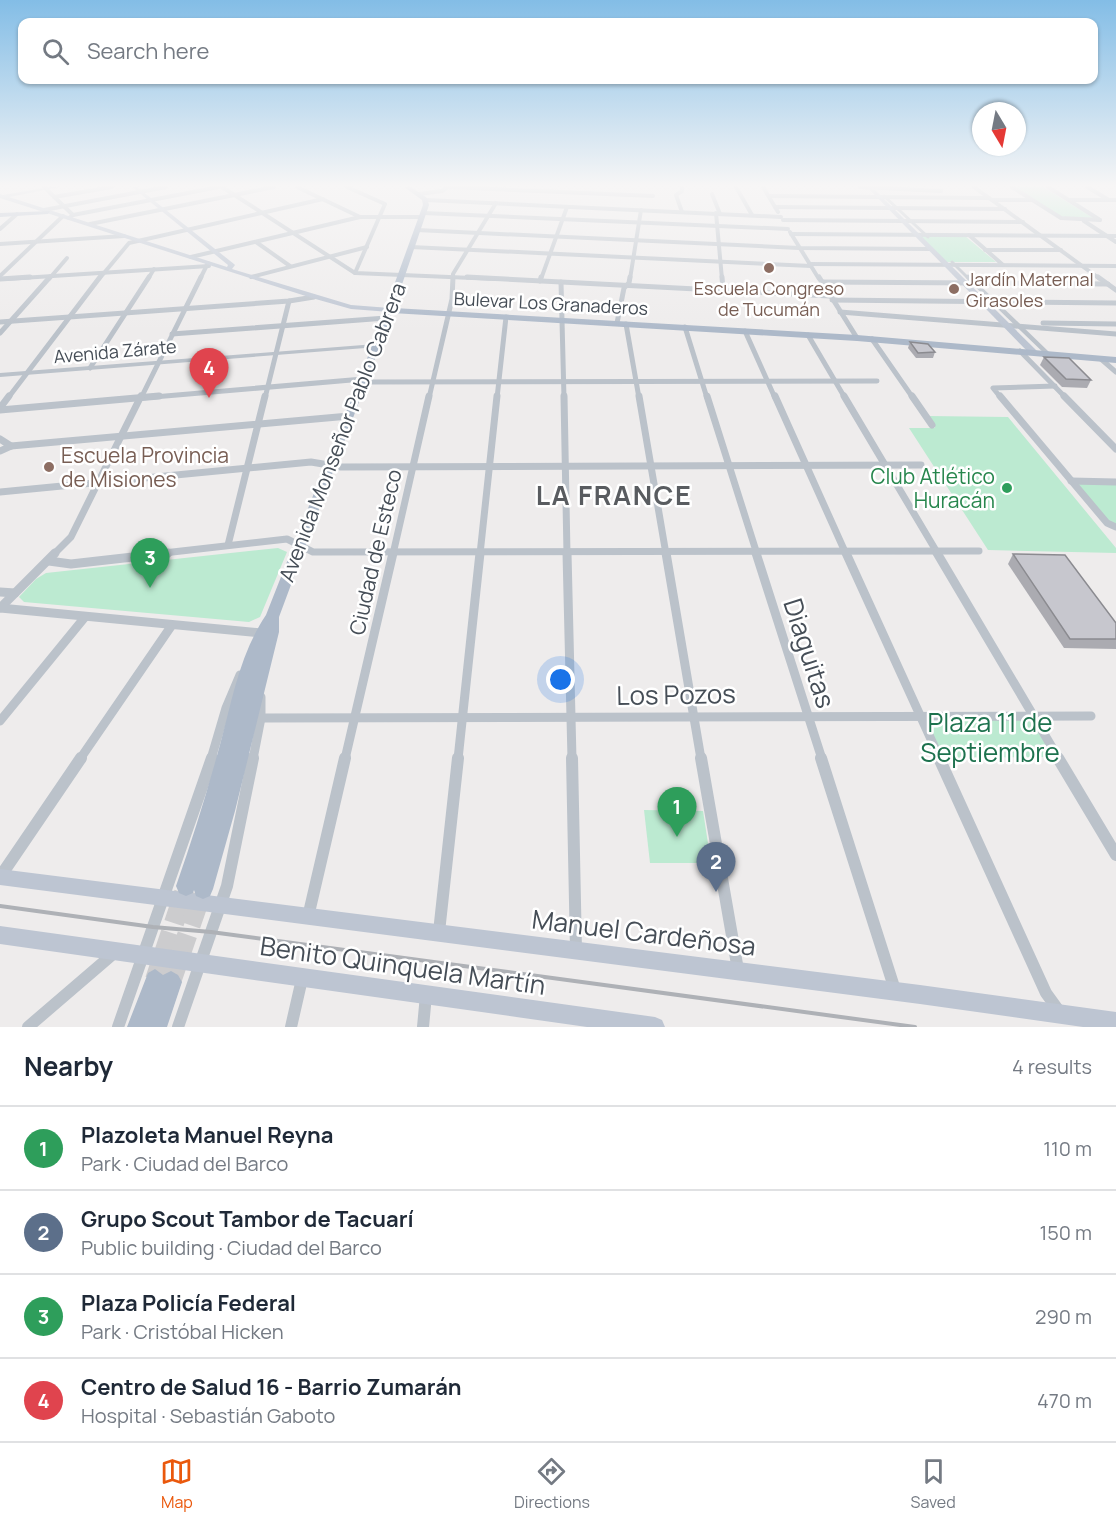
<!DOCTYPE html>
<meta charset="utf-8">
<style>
body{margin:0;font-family:Manrope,sans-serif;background:#f6f6f7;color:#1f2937}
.compass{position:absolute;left:972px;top:102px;width:54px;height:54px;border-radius:50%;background:#fff;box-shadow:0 2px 4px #0004;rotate:170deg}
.you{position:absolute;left:561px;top:680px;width:21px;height:21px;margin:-15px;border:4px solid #fff;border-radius:50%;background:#1a73e8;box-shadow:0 0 0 9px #1a73e833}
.badge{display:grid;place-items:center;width:39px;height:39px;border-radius:50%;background:#ea580c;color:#fff;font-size:20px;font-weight:700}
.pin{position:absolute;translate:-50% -50px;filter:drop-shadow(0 2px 3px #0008)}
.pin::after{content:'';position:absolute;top:32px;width:21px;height:18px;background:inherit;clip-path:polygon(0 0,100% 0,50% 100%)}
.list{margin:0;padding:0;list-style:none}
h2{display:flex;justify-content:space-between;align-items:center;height:78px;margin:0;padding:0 24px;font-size:26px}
h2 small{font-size:20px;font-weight:400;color:#747a83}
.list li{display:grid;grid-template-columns:39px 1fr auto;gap:18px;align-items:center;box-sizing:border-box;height:84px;padding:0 24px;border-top:2px solid #e0e1e3}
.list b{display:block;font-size:22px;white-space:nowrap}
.list p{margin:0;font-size:20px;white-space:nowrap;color:#747a83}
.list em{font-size:20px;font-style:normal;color:#747a83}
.icon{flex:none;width:33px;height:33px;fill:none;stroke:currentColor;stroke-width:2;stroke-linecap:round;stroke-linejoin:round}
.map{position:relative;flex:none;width:1116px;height:1027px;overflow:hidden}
.search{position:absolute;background:#fff;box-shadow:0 2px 4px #0004;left:18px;right:18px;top:18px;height:66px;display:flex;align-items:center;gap:15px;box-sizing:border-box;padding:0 21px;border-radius:12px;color:#747a83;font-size:22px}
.sheet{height:414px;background:#fff}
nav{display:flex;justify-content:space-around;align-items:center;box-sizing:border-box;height:84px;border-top:2px solid #e0e1e3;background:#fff;font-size:16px;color:#747a83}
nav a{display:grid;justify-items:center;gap:3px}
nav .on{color:#ea580c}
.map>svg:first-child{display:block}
.green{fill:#bcead1}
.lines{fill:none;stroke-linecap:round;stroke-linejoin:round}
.primary-tunnel{stroke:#ccccce;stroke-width:20;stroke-dasharray:20 10;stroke-linecap:butt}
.pedestrian-far1{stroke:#bbc2ca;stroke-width:3}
.pedestrian{stroke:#bbc2ca;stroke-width:4.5}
.minor-far4{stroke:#bbc2ca;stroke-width:4}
.minor-far3{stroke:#bbc2ca;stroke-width:5}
.minor-far2{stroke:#bbc2ca;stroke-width:7}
.minor-far1{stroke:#bbc2ca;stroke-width:9}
.minor{stroke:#bbc2ca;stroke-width:12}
.tertiary{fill:#bbc2ca;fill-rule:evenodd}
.secondary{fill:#bdc5d2;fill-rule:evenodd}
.primary{fill:#adb9c9;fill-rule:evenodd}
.rail{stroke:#aeb1b6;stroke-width:4}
.wall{fill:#ababb1}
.building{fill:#c7c7ce;stroke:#8b8b90;stroke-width:1.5}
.education-dot{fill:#8d6e63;stroke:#fff;stroke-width:2}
.leisure-dot{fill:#2e9e5b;stroke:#fff;stroke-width:2}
.labels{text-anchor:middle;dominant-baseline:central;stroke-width:5;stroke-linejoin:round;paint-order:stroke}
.far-education-label{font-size:18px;fill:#785e54;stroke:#fff;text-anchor:start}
.far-street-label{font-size:18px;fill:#464e57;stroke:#fff}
.street-label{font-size:21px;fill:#464e57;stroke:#fff}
.education-label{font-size:21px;fill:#785e54;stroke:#fff;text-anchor:start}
.leisure-label{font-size:21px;fill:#27864d;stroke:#fff;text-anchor:end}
.near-street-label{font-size:26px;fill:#464e57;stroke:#fff}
.near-park-label{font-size:26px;fill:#1d724e;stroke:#fff}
.district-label{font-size:27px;font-weight:bold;letter-spacing:1.5px;fill:#595c60;stroke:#fff}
</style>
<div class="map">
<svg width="1116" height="1027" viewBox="0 0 1116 1027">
<rect width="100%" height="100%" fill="#eeecec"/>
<g class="green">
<polygon points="1015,187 1043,187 1095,219 1064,219"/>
<polygon points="919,236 965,236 996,262 946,262"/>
<polygon points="928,416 1008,417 1116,548 1116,553 988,550 909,428 935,428"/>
<polygon points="1071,481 1116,482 1116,527 1112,526"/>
<polygon points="278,548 287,552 260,617 249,622 24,602 19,597 36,579 46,573"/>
<polygon points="921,715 1035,716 1059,757 941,758"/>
<polygon points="644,810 703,811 711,863 650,863"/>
</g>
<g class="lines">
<g class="primary-tunnel">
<polyline points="155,980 184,893"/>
<polyline points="171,982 201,895"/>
</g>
<g class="pedestrian-far1">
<polyline points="884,196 928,237"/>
<polyline points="952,262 969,279"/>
</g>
<polyline class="pedestrian" points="968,277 1049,355"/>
<g class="minor-far4">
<polyline points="44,187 73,215"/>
<polyline points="222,187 355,273 496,279"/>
<polyline points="297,187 360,217"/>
<polyline points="347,187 385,204 355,273"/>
<polyline points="682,187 682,191 676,195 682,212"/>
<polyline points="736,187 752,215"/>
<polyline points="763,187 778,212"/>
<polyline points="860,187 941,191"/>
<polyline points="974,187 1100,279"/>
<polyline points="1012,187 1061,218 1100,220"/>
<polyline points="1048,187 1100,220"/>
<polyline points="1087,187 1109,200"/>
<polyline points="419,194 442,191 448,187 653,196"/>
<polyline points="712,194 720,214"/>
<polyline points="769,196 989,198"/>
<polyline points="54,197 112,187"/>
<polyline points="426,200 781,217"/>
<polyline points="992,200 1031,200"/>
<polyline points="1070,200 1116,200"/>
<polyline points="775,207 1005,209"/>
<polyline points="44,210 166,187"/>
<polyline points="423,213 788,229"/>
<polyline points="716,213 722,279"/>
<polyline points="69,218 73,215 219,187"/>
<polyline points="783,220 1023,222"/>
<polyline points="1084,221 1116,242"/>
<polyline points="90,224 274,187"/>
<polyline points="0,229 17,214"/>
<polyline points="417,230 799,248 930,249"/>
<polyline points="790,232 819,279"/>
<polyline points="791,234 1116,236"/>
<polyline points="969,235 1003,265"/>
<polyline points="256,242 290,266"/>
<polyline points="0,244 124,236"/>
<polyline points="411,247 811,266"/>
<polyline points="985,250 1061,250"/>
<polyline points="191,257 360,217 422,217"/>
<polyline points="809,264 1116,266"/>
<polyline points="0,276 63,216"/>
<polyline points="251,277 367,247"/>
<polyline points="6,279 209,266"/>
<polyline points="49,279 67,258"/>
<polyline points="99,279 129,243 323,199"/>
<polyline points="148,279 154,269"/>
<polyline points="200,279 208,263"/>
<polyline points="453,279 453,274 496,203"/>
<polyline points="541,279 567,207"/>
<polyline points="630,279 641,210"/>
</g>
<g class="minor-far3">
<polyline points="467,277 830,296"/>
<polyline points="722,277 723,290"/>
<polyline points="819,277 857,338"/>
<polyline points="1098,277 1116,290"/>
<polyline points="0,279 30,277"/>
<polyline points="540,281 541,277"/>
<polyline points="561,282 564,398"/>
<polyline points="821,282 1108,284"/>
<polyline points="832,300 1116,303"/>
<polyline points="840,312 1116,334"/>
<polyline points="0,322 289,301 314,297"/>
<polyline points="617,323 624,288 629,283 630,277"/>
<polyline points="1043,323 1116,324"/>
<polyline points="626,324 639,398"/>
<polyline points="685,327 707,398"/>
<polyline points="745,331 775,398"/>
<polyline points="0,333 50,277"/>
<polyline points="172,334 386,318"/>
<polyline points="808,335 845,398"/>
<polyline points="872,339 913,398"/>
<polyline points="1020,351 1066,398"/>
<polyline points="1101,359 1116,372"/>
<polyline points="90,368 149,277"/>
<polyline points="362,382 877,381"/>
<polyline points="8,398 100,277"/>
<polyline points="141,398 201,277"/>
<polyline points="142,398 363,379"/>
<polyline points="265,398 289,301"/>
<polyline points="429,398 452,299 453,277"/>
<polyline points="497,398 506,317"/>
<polyline points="1001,398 993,388 1055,386"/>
</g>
<g class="minor-far2">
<polyline points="564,396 567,554"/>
<polyline points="639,396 666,554"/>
<polyline points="707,396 757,554"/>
<polyline points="775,396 846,554"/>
<polyline points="844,396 938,554"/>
<polyline points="912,396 932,425"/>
<polyline points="1000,396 1107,523 1116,527"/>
<polyline points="1064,396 1116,449"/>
<polyline points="0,408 9,396"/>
<polyline points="0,410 159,396"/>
<polyline points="0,439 11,446"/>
<polyline points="0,451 11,446 349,416"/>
<polyline points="1071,481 1116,482"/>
<polyline points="0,492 311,462 341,467 921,465"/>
<polyline points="228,545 265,396"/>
<polyline points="54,554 71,537 141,396"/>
<polyline points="155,554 287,539 313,552 979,551"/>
<polyline points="393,554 429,396"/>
<polyline points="480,554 497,396"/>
</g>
<g class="minor-far1">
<polyline points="567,553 572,759"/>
<polyline points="666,553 701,759"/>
<polyline points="756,553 822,759"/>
<polyline points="846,553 940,759"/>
<polyline points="937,553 1059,759"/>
<polyline points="49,561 71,564 168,553"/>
<polyline points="0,592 15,593"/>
<polyline points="0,608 55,553"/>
<polyline points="0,608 261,633"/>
<polyline points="261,718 1091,716"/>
<polyline points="0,721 85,617"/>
<polyline points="80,759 172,625"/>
<polyline points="211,759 226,708 240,675"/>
<polyline points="253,759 261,718 261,697"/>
<polyline points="345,759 393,553"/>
<polyline points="458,759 480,553"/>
</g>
<g class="minor">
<polyline points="572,758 576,950"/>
<polyline points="701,758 738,970"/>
<polyline points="821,758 895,990"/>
<polyline points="939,758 1046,993 1059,1011"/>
<polyline points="1058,758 1116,855"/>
<polyline points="0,877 81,758"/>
<polyline points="308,917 345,758"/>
<polyline points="439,932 458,758"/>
<polyline points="28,1027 113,954"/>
<polyline points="118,1027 212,758"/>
<polyline points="178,1027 227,886 253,758"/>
<polyline points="291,1027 302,979"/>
<polyline points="423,1027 426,995"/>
</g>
<polygon class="tertiary" points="376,344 379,346 378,347 0,377 0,373"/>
<g class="secondary">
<polygon points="50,187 60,187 9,197 227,267 228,265 132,187 137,187 234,264 235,265 232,269 351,305 390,308 394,310 390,312 351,309 312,298 0,198 0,194 3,195"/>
<polygon points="867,187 872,187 1037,351 1037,355 1031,355"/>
<polygon points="0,869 920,985 1116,1012 1116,1027 1083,1027 920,1004 0,885"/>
<polygon points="0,926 655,1017 662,1020 665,1027 587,1027 0,944"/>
</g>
<g class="primary">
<path d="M404,187h7l16,11 2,7 -35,103 463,27 259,22v6l-259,-22 -465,-28 -113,304v15l-44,179 -22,78 -3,7 -7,3 -7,-3 -2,-6 -1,3 -7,3 -7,-3 -3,-7c17,-48 32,-97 45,-145 12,-44 19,-87 45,-126l106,-269 51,-141 -1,-5z"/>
<polygon points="50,211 48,214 0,217 0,213"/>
<polygon points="155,969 163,975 171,971 178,975 182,982 167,1027 127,1027 148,973"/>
</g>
<polyline class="rail" points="0,906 153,927 211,932 915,1027"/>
</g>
<g class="wall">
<polygon points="910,342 935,352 933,358 916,358 908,348"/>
<polygon points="1044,357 1091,380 1087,388 1062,387 1040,365"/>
<polygon points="1013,554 1116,623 1116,649 1064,648 1008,564"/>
</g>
<g class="building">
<polygon points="910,342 928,344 935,352 918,353"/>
<polygon points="1044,357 1069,358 1091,380 1066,379"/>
<polygon points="1013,554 1065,555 1116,623 1116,639 1070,639"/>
</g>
<linearGradient id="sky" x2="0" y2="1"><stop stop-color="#83bde6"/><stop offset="0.56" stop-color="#f7f6f6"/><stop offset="1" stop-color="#f7f6f6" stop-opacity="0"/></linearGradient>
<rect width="1116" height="331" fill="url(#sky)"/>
<g class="education-dot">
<circle cx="769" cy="268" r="6"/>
<circle cx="954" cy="289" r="6"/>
<circle cx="49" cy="467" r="6"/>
</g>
<circle class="leisure-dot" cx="1007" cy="488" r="6"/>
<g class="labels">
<g class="far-education-label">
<text x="966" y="279">Jardín Maternal<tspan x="966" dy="21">Girasoles</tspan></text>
<text x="769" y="288" text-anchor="middle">Escuela Congreso<tspan x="769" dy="21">de Tucumán</tspan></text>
</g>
<g class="far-street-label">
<text transform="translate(551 303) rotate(3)">Bulevar Los Granaderos</text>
<text transform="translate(115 351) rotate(-5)">Avenida Zárate</text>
</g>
<g class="street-label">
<text transform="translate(342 432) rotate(-69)">Avenida Monseñor Pablo Cabrera</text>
<text transform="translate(375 552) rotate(-77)">Ciudad de Esteco</text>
</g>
<g class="education-label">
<text x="61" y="455">Escuela Provincia<tspan x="61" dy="24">de Misiones</tspan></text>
</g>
<g class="leisure-label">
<text x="995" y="476">Club Atlético<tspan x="995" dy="24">Huracán</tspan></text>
</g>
<g class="near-street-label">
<text transform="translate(810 653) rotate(72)">Diaguitas</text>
<text transform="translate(676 694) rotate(-1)">Los Pozos</text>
<text transform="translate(644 932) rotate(7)">Manuel Cardeñosa</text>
<text transform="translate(403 965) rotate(8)">Benito Quinquela Martín</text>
</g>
<g class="near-park-label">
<text x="990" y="722">Plaza 11 de<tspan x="990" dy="30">Septiembre</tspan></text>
</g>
<g class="district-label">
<text x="614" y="494">LA FRANCE</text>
</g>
</g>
</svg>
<svg class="compass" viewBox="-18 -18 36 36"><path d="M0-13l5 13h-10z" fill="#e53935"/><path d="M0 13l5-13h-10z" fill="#747a83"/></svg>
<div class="you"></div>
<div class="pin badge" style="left:677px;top:837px;background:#2e9e5b">1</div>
<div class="pin badge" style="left:716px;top:892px;background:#5c6f8a">2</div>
<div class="pin badge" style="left:150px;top:588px;background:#2e9e5b">3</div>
<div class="pin badge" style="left:209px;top:398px;background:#e0444e">4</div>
<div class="search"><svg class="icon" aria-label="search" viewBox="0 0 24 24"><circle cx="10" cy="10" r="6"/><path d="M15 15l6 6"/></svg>Search here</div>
</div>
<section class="sheet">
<h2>Nearby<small>4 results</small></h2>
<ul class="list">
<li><span class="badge" style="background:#2e9e5b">1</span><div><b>Plazoleta Manuel Reyna</b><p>Park · Ciudad del Barco</p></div><em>110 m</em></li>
<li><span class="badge" style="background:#5c6f8a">2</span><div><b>Grupo Scout Tambor de Tacuarí</b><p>Public building · Ciudad del Barco</p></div><em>150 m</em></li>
<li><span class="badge" style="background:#2e9e5b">3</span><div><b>Plaza Policía Federal</b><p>Park · Cristóbal Hicken</p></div><em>290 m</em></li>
<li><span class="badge" style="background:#e0444e">4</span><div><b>Centro de Salud 16 - Barrio Zumarán</b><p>Hospital · Sebastián Gaboto</p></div><em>470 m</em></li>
</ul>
</section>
<nav>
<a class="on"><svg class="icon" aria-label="map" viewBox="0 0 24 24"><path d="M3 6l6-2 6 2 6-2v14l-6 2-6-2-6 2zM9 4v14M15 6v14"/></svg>Map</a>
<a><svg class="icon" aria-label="directions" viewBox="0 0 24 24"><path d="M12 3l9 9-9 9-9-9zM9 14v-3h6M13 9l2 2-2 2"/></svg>Directions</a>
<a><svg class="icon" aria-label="saved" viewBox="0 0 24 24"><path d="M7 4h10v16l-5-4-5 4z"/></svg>Saved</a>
</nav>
